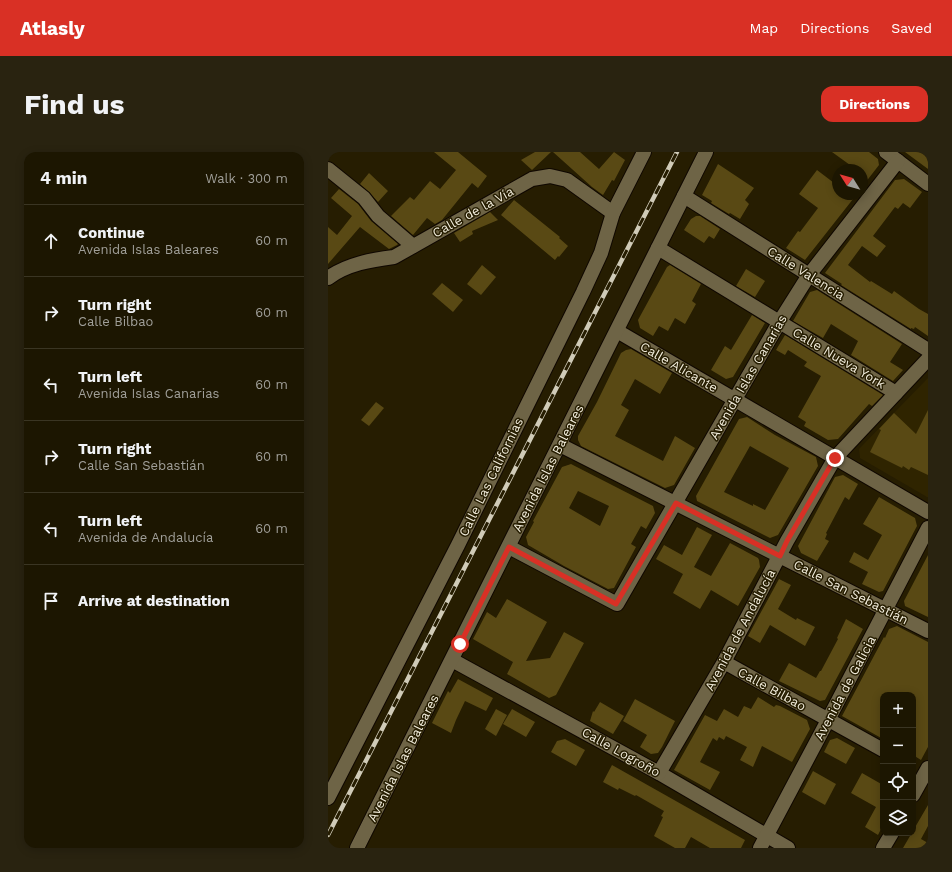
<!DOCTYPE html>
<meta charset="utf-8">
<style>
body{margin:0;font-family:"Work Sans",sans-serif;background:#292310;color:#f1f3f6}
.controls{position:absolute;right:12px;bottom:12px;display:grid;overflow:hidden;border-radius:8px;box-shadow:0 2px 10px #0003}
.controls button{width:36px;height:36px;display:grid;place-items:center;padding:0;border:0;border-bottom:1px solid #3a3523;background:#1c1601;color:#f1f3f6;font:20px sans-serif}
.compass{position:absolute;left:504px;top:12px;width:36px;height:36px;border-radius:50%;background:#1c1601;box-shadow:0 2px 10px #0003;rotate:307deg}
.stop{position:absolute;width:12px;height:12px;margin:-9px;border:3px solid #d93025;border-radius:50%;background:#fff}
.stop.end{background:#d93025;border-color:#fff;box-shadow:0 1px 4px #0008}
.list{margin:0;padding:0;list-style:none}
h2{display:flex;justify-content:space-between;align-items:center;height:52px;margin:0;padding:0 16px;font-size:17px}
h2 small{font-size:13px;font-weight:400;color:#a09f99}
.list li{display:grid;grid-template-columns:26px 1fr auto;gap:12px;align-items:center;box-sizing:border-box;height:72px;padding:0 16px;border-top:1px solid #3a3523}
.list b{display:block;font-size:15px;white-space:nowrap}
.list p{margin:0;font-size:13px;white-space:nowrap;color:#a09f99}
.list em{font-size:13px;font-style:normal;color:#a09f99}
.icon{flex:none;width:22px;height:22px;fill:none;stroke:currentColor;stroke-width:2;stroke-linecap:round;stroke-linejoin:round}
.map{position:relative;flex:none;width:600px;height:696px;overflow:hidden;border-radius:12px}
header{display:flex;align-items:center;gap:24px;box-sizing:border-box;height:56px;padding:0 20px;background:#d93025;color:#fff}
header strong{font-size:19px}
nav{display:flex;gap:22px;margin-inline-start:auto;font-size:14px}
.intro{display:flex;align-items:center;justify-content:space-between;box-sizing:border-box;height:96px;padding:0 24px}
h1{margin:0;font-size:28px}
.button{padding:10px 18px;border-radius:12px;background:#d93025;color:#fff;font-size:14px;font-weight:700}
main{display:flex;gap:24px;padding:0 24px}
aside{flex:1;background:#1c1601;border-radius:12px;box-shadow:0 2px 10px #0003}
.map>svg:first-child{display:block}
.built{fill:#2f2400}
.building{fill:#594914;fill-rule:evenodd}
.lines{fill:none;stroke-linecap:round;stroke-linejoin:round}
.street-casing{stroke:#0f0700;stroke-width:16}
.street{stroke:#6e6446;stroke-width:14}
.rail-casing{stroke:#d0cbb8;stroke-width:4.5}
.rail{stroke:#261d01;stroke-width:3;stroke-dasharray:9;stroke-linecap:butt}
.route{stroke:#d93025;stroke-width:5}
.labels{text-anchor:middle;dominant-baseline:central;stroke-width:3;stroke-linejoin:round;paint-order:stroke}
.street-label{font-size:13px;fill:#f2eddc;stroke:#261d01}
</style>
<header>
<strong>Atlasly</strong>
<nav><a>Map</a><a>Directions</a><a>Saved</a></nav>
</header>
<div class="intro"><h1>Find us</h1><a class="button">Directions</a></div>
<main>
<aside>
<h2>4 min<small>Walk · 300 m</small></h2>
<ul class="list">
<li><svg class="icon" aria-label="ahead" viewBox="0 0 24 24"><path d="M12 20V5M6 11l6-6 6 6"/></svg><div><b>Continue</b><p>Avenida Islas Baleares</p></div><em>60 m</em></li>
<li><svg class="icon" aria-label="right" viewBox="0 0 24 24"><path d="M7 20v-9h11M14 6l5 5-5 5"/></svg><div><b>Turn right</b><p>Calle Bilbao</p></div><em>60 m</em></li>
<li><svg class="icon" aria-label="left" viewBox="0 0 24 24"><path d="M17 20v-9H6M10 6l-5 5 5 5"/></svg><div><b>Turn left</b><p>Avenida Islas Canarias</p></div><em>60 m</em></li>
<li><svg class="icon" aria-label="right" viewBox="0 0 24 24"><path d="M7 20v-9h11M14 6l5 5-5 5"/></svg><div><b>Turn right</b><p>Calle San Sebastián</p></div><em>60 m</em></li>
<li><svg class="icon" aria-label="left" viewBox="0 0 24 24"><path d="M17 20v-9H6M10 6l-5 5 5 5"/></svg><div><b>Turn left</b><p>Avenida de Andalucía</p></div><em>60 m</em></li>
<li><svg class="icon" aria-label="arrive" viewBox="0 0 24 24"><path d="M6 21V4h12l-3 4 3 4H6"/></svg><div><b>Arrive at destination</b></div></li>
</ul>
</aside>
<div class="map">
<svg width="600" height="696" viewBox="0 0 600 696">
<rect width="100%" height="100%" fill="#261d01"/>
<polygon class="built" points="600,226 600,345 599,345 532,306 531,297"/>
<g class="building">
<polygon points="106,0 130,0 159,24 150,36 144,31 114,68 107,72 99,66 85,83 63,64 82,45 86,48 102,29 112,37 128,18"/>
<polygon points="207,0 223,0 204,18 193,8"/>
<polygon points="225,0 252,0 271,17 286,0 297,8 286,29 284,28 275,43 264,35"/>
<polygon points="504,0 541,0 550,7 551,13 534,35 534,18 518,18 522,13"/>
<polygon points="577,0 600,0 600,17"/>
<polygon points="390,12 426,36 417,48 421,52 412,67 402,61 401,62 383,51 384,49 374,43"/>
<polygon points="489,18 510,34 510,42 529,42 477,108 458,96 470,79 472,80 490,56 471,42"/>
<polygon points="41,21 60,39 50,50 41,40 32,32"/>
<polygon points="576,27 594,40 582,56 575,51 570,57 567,55 545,84 558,94 549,105 534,94 520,113 542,130 543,129 564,142 566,139 591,157 600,162 600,184 587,175 586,177 583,176 583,177 513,133 514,132 497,121 567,28"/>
<polygon points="11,37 30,52 43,69 70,92 69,93 61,97 32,75 0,112 0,75 9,83 24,64 3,46"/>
<polygon points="186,48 232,85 231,86 240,94 231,105 230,104 227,108 173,63"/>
<polygon points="162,60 170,68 144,79 145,82 132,90 126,81"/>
<polygon points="368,64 372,64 392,77 386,87 381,84 376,91 356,78 363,67"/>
<polygon points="154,113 168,125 153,143 139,132"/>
<polygon points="342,113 373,132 364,149 368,152 357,172 347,166 340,179 331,174 325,184 312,176 310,168 339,115"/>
<polygon points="418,117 437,129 427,145 408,134"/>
<polygon points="114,131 135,148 125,160 104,142"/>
<polygon points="489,138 574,192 562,210 575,218 565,229 523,203 530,189 503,172 495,186 465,169 482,140"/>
<polygon points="424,163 437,171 405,225 398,227 383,218 397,194 403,198"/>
<polygon points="457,183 555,243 544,254 541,252 510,287 500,288 476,274 478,270 470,265 493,224 476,214 479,210 460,198 457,203 448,198"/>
<polygon points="303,197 344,221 332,242 307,227 293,253 301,258 287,284 335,309 347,284 367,296 346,333 337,336 253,294 250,288 250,284 269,250 293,201 298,198"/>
<polygon points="48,250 56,256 41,274 33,268"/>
<polygon points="600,258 600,323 583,315 581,318 575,314 574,316 542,300 553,278 551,277 566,261 588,282"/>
<path d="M419,265l28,18 41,22 2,9 -40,69 -8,3 -73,-37 -1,-5 43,-77zM422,294l39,22 -24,42 -12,-6v2l-29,-14z"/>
<path d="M243,312l82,42 2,7 -9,16 -5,-3 -10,18 5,3 -22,41 -6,1 -44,-23 -36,-21 -2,-8 8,-15 -1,-1 29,-54zM250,339l31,15 -9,20 -31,-18z"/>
<polygon points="515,323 530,332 521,348 517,345 498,381 499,382 497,387 501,389 489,409 473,401 470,394 507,325"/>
<polygon points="551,345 587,366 589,374 555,439 551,440 534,432 540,420 521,410 526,400 540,408 554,383 535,372"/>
<polygon points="369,375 384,383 366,415 383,424 402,391 430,406 431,408 432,415 410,454 383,438 372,457 345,441 355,422 328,407 336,393 354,403"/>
<polygon points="600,403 600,465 577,454 576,449"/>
<polygon points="451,427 463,433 450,457 468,468 469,466 487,475 477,494 442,473 432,491 420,484"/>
<polygon points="179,447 219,470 198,509 222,506 236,480 256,491 228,543 221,546 179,522 185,510 145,487 159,460 168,466"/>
<polygon points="518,467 535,477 497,548 492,549 451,529 461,511 488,526 492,519 493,519 510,487 509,486"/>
<polygon points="569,474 600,490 600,595 593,608 585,603 585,543 555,543 555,587 514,564 556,485 557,486 561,477"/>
<polygon points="130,527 165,546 158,559 137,549 128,568 123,581 104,571 120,539 122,541"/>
<polygon points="430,545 446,555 448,553 452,554 479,568 482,577 464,610 434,594 425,615 412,608 419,595 398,584 396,588 391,585 389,589 385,586 372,610 392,620 382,638 346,618 377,563 389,569 396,557 410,565 416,554 423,557"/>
<polygon points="307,547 347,569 334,595 330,601 323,602 312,595 319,583 295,569"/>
<polygon points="272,550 296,564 285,582 262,569 265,559 266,560"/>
<polygon points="168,557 179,563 168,584 157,577"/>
<polygon points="184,557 207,570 198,585 175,572"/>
<polygon points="509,586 527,596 518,612 496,600 502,588"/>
<polygon points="237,587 257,598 248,614 223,600 229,589"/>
<polygon points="284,613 417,688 413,696 382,696 363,685 357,696 347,696 326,684 335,665 333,664 336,659 308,643 307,644 291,636 290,638 275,630"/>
<polygon points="485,619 508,632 497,653 474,640"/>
<polygon points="534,621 555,633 555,673 550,683 537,675 548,655 523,641"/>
<polygon points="600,653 600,674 593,687 600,691 600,696 575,696"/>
</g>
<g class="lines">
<g class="street-casing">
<g id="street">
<polyline points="558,0 600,32"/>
<polyline points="0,17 36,46 50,64 85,94"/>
<polyline points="356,44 600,198"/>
<polyline points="330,96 568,241"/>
<path d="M0,126c19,-14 43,-18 66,-21l138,-78 18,-3 17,4 46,33"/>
<polyline points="289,179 600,360"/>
<polyline points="232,293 600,479"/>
<polyline points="181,395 289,452 452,169 481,123 570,9"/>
<polyline points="124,508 331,621 460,696"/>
<polyline points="396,510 555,598"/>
<polyline points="331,621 396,510 459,389 507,306 600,207"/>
<polyline points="585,643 600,616"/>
<polyline points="0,646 130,393 255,140 273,101 285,61 316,0"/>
<polyline points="29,696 378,0"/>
<polyline points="432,696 500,568 600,376"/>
<polyline points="555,696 564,681"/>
</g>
</g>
<use href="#street" class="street"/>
<g class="rail-casing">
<polyline id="rail" points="0,683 349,0"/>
</g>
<use href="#rail" class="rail"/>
</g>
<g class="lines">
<polyline class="route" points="132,492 181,395 288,452 348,351 452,404 459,389 507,306"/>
</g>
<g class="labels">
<g class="street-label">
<text transform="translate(145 60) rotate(-29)">Calle de la Vía</text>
<text transform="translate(478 121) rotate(32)">Calle Valencia</text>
<text transform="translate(511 206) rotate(31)">Calle Nueva York</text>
<text transform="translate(351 215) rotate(30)">Calle Alicante</text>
<text transform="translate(420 225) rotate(-60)">Avenida Islas Canarias</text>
<text transform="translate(220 316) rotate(-63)">Avenida Islas Baleares</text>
<text transform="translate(163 325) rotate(-64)">Calle Las Californias</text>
<text transform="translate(523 440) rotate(27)">Calle San Sebastián</text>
<text transform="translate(412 478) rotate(-62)">Avenida de Andalucía</text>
<text transform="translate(517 536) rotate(-62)">Avenida de Galicia</text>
<text transform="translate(444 537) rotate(29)">Calle Bilbao</text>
<text transform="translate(293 600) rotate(29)">Calle Logroño</text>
<text transform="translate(75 606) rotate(-63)">Avenida Islas Baleares</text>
</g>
</g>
</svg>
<div class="controls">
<button>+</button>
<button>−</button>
<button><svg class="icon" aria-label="locate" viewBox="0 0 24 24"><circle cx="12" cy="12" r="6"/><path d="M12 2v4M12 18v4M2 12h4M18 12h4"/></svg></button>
<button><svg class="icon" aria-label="layers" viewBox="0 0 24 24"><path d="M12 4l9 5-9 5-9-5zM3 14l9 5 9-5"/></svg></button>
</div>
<svg class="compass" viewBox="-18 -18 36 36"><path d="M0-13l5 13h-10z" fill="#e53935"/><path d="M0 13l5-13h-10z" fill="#a09f99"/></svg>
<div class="stop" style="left:132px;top:492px"></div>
<div class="stop end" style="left:507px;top:306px"></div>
</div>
</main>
